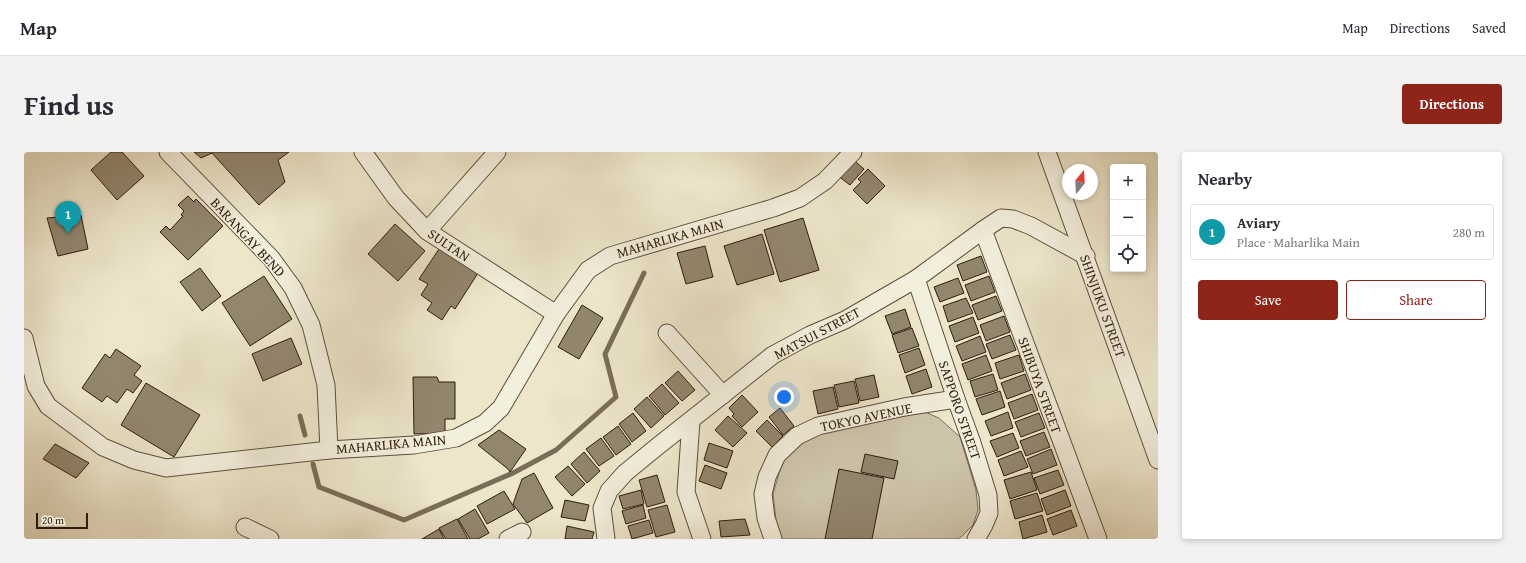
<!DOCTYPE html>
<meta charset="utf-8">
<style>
body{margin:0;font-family:"Gentium Book Plus",serif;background:#f2f2f3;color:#2b2b33}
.controls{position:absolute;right:12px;top:12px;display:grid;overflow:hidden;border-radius:4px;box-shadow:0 2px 6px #0003}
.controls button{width:36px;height:36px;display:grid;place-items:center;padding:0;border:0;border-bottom:1px solid #e1e1e2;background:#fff;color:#2b2b33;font:20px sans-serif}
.compass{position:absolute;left:1038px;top:12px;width:36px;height:36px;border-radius:50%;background:#fff;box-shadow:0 2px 6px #0003;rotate:18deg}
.scale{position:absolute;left:12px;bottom:10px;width:52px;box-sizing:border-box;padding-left:4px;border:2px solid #2f1d0c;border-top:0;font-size:11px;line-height:14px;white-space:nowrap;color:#2f1d0c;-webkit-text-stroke:3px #f3efdd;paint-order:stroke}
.you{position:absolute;left:760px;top:245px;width:14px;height:14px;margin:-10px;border:3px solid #fff;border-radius:50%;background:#1a73e8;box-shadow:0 0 0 6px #1a73e833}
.badge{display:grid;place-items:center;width:26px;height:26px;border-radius:50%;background:#8f2418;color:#fff;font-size:13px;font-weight:700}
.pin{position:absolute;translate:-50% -33px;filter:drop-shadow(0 1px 2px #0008)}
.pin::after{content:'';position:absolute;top:21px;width:14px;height:12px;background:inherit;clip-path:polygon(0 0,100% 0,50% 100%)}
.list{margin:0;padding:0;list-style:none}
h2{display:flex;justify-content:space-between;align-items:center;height:52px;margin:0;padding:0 16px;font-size:17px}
h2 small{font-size:13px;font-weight:400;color:#7c7c81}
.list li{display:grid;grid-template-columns:26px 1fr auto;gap:12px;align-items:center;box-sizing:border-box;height:56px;margin:0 8px 8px;padding:0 8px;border:1px solid #e1e1e2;border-radius:4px}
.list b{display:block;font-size:15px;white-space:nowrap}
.list p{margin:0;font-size:13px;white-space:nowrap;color:#7c7c81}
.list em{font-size:13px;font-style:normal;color:#7c7c81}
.actions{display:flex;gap:8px;padding:12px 16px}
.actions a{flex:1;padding:9px 0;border:1px solid #8f2418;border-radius:4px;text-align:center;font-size:14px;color:#8f2418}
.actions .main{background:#8f2418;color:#fff}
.icon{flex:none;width:22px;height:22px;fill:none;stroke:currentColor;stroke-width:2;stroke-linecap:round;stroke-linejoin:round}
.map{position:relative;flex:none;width:1134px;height:387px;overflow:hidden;border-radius:4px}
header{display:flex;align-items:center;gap:24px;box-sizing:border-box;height:56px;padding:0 20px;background:#fff;border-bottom:1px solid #e1e1e2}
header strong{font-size:19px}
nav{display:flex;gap:22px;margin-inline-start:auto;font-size:14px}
.intro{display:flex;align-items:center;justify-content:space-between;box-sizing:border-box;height:96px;padding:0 24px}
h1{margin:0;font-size:28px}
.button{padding:10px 18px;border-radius:4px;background:#8f2418;color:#fff;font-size:14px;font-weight:700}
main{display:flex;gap:24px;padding:0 24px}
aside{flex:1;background:#fff;border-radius:4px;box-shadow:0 2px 6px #0003}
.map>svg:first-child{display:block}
.green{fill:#cdc4ab;stroke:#7e705c}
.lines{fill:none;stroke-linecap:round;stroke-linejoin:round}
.stream{stroke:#7a6d58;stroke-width:5}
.building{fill:#92866f;stroke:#2f1d0c}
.minor-casing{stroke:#5e4f3c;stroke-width:19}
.minor{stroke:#f3efdd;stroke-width:17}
.labels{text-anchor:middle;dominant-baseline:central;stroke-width:3;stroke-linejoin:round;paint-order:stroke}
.street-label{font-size:14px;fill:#2f1d0c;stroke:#f3efdd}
</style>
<header>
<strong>Map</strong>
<nav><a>Map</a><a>Directions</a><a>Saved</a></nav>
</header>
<div class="intro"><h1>Find us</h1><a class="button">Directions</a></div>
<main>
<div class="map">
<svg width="1134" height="387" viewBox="0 0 1134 387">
<rect width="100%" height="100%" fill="#ede6cb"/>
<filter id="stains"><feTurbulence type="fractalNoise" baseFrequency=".005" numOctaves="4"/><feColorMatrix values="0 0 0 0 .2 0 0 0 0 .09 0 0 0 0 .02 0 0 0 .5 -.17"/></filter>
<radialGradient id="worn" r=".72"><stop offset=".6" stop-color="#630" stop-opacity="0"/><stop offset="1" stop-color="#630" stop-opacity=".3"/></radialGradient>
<polygon class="green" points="901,260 915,266 936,285 952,338 954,358 949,373 937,385 934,387 756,387 754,385 749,342 759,308 776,292 792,282"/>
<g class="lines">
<g class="stream">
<polyline points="276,264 281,283"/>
<polyline points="289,312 295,335 380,368 489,321 532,298 592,245 581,202 620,121"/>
</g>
</g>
<g class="building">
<polygon points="87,0 98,0 120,24 93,48 67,18"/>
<polygon points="170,0 265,0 254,8 261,30 235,53 188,1 177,6"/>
<polygon points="827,6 840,17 826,33 813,23"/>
<polygon points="844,17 861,34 843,52 829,38 837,30 834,27"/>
<polygon points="164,44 170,50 172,47 199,74 164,108 136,80 142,74 146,78 159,64 157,63 160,59 154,53"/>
<polygon points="57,63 64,97 34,104 23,66"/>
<polygon points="779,66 795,118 756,130 740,78"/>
<polygon points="371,72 401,99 374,129 344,102"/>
<polygon points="738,82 750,122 713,133 700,94"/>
<polygon points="681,94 689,125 662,132 653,101"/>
<polygon points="415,97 454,121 431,157 427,154 418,168 403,158 408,151 397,143 404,132 395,127"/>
<polygon points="957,104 963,120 939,129 933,113"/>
<polygon points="176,116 197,144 178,159 156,130"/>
<polygon points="240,124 268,167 226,194 198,151"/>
<polygon points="965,124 971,140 947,149 941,133"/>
<polygon points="934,126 940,141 916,150 910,135"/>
<polygon points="972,144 978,159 954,168 948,153"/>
<polygon points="942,146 949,161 924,170 919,154"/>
<polygon points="558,153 579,166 555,207 534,195"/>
<polygon points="881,157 887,175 868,182 861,164"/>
<polygon points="980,164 986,180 962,189 956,173"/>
<polygon points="949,165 955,181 931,190 925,174"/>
<polygon points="888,176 895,194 874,201 868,183"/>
<polygon points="986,183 992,198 968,207 962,192"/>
<polygon points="956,184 962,200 938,209 932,194"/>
<polygon points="267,186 278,212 239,229 228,202"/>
<polygon points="895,196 901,213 881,221 875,203"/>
<polygon points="92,197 117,214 110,223 118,229 109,241 103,237 93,251 83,244 78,250 58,236 81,202 86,206"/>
<polygon points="962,203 968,219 944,228 938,212"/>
<polygon points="995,203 1000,219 976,227 971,211"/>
<polygon points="902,217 908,235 888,242 882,224"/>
<polygon points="654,219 671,238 658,249 641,231"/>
<polygon points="969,222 974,238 951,245 946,229"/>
<polygon points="1001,222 1007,238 983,247 977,231"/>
<polygon points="850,223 855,245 836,249 831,227"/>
<polygon points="389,225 413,225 415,230 431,230 431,267 421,267 421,281 390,282"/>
<polygon points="830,229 835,251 815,255 810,233"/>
<polygon points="122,231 176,263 150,305 97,273"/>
<polygon points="638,232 655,251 641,263 625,244"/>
<polygon points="809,235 814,257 794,262 789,239"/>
<polygon points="976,239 981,255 958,263 952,247"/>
<polygon points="1008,242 1014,258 990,267 984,251"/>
<polygon points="718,243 734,260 718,275 708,264 710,262 705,256"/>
<polygon points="623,245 640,264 627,276 610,257"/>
<polygon points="756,256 770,274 759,283 745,265"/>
<polygon points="984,260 989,276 967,284 961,269"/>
<polygon points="609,261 622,279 608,290 595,272"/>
<polygon points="1015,261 1021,276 997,285 991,270"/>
<polygon points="704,264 723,281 709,295 691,278"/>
<polygon points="743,268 759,284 748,295 732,279"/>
<polygon points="594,274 607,292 592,303 579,285"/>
<polygon points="475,278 502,297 486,320 484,317 454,293"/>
<polygon points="1020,280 1026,295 1002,304 996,289"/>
<polygon points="989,281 995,296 973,305 966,289"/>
<polygon points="577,286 590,304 575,314 562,297"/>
<polygon points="685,291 709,299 703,316 680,308"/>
<polygon points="31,292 65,311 52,326 19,307"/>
<polygon points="1027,297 1033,313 1009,322 1003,307"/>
<polygon points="997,299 1004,315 980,324 974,308"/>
<polygon points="560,300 576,319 563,331 547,312"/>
<polygon points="841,302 874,309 870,327 837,320"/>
<polygon points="681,313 703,321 697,337 675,329"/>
<polygon points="544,314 561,332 548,344 531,325"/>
<polygon points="815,317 860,326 848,387 801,387"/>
<polygon points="1034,318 1040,333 1016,342 1010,326"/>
<polygon points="1007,320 1013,338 986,347 980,328"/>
<polygon points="510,321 529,356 503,371 489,352 498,327"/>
<polygon points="633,323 641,350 623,355 615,328"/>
<polygon points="617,338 620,352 599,357 595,344"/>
<polygon points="1041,338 1047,354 1023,363 1017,347"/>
<polygon points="480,339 491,357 463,372 453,354"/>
<polygon points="1013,341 1019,359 991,367 986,349"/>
<polygon points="541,348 565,353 561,369 537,365"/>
<polygon points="619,353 622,366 602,372 598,359"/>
<polygon points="643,353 651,380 632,385 624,358"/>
<polygon points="451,357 465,381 454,387 446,387 434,367"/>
<polygon points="1047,358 1053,374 1029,383 1023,367"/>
<polygon points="1018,363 1023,380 999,387 995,370"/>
<polygon points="433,367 444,387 422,387 415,376"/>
<polygon points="721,367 726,383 697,385 695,369"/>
<polygon points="625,368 629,381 608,387 604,374"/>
<polygon points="543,374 570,380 568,387 541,387"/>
<polygon points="415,377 420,387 398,387"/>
</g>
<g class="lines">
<g class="minor-casing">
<g id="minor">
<polyline points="144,0 247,106 269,136 287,173 302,233 305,298"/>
<polyline points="339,0 372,46 403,79 532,162"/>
<polyline points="1023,0 1134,308"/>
<polyline points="959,78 1074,387"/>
<polyline points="403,79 473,0"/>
<polyline points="892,127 932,247 948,291 964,343 965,361 960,373 952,387"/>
<polyline points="643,181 699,243"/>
<polyline points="0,186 12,234 24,254 79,295 110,308 142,316 305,298 390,293 432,286 461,271 477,256 532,162 564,118 586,104 749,56 776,46 801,29 829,0"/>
<polyline points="667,269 662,340 678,387"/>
<polyline points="221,375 246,387"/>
<polyline points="484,387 498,380"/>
<polyline points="582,387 578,356 585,339 601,321 634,294 749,203 786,183 821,168 892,127 959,78 977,66 989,67 1007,74 1062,104"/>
<polyline points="749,387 742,366 739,342 743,325 753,303 773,284 794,274 880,255 932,247"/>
</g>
</g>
<use href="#minor" class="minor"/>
</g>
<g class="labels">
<g class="street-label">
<text transform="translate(224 85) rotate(47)">BARANGAY BEND</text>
<text transform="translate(646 86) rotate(-16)">MAHARLIKA MAIN</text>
<text transform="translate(425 93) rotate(34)">SULTAN</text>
<text transform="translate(1079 154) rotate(70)">SHINJUKU STREET</text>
<text transform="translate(793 181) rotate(-28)">MATSUI STREET</text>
<text transform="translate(1016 233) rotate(70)">SHIBUYA STREET</text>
<text transform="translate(936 258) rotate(71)">SAPPORO STREET</text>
<text transform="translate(842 265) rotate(-12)">TOKYO AVENUE</text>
<text transform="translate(367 292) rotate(-5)">MAHARLIKA MAIN</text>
</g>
</g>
<rect width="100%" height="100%" filter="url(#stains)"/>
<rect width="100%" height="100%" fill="url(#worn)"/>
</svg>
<div class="controls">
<button>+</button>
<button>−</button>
<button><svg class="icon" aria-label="locate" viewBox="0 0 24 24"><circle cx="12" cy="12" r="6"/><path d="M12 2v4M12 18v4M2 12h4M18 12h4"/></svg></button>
</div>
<svg class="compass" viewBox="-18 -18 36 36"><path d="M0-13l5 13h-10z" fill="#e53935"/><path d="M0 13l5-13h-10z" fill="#7c7c81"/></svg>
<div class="scale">20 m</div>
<div class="you"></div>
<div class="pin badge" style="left:44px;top:82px;background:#0f9aa8">1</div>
</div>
<aside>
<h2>Nearby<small></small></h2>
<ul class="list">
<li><span class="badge" style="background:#0f9aa8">1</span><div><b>Aviary</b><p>Place · Maharlika Main</p></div><em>280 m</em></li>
</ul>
<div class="actions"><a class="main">Save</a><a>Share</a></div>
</aside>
</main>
